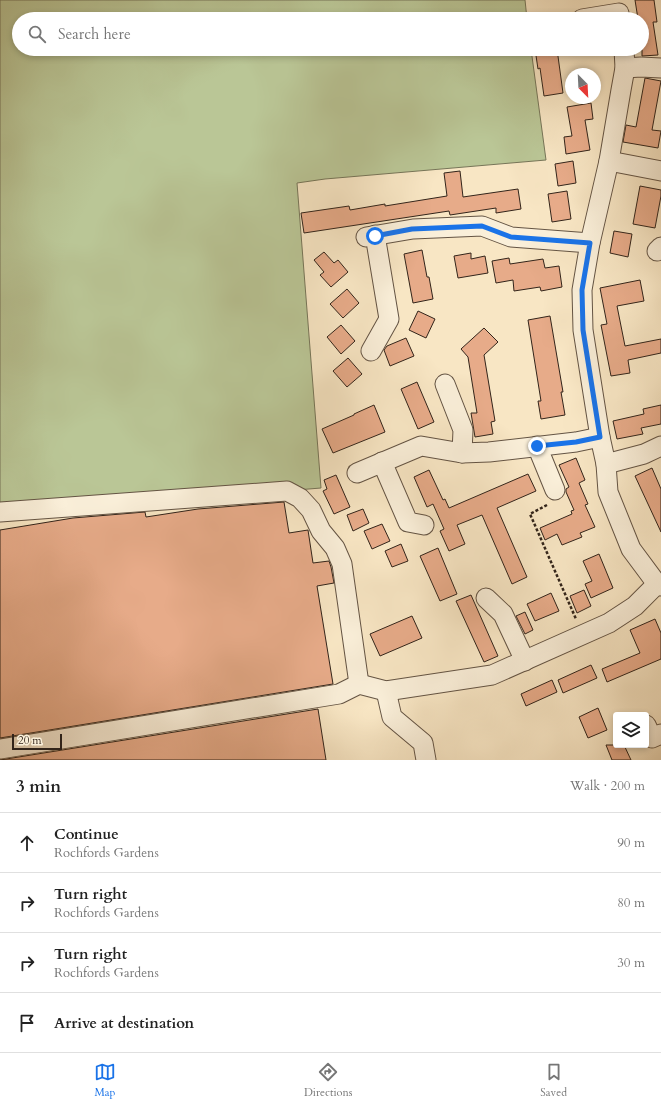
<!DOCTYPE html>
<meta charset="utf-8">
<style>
body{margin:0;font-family:Cardo,serif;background:#f2f2f2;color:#222}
.controls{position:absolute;right:12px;bottom:12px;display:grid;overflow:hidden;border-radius:4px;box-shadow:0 2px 6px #0003}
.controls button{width:36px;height:36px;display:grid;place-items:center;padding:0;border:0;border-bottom:1px solid #e0e0e0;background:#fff;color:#222;font:20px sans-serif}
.compass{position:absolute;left:565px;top:68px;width:36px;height:36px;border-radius:50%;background:#fff;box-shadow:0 2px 6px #0003;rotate:156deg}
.scale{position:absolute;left:12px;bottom:10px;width:50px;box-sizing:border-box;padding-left:4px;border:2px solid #32241a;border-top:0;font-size:11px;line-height:14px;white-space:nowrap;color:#32241a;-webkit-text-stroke:3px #faefd9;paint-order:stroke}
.stop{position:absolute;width:12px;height:12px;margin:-9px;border:3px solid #1a73e8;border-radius:50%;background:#fff}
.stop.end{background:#1a73e8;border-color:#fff;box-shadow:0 1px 4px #0008}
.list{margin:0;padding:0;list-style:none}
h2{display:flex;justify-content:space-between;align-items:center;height:52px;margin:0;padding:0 16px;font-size:17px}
h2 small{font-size:13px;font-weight:400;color:#767676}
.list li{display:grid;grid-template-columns:26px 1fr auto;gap:12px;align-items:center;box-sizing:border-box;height:60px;padding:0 16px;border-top:1px solid #e0e0e0}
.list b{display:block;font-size:15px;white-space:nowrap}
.list p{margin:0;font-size:13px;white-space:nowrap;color:#767676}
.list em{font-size:13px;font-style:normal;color:#767676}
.icon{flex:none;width:22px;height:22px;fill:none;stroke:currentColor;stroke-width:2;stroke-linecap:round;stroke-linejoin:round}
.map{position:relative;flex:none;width:661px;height:760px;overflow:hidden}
.search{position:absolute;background:#fff;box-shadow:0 2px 6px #0003;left:12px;right:12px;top:12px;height:44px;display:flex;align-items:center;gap:10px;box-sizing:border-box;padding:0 14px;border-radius:22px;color:#767676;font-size:15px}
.sheet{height:292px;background:#fff}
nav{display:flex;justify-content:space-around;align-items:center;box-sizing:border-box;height:56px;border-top:1px solid #e0e0e0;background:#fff;font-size:11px;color:#767676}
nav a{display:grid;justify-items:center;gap:2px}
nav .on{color:#1a73e8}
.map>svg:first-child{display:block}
.green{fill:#bac696;stroke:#767558}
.building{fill:#e7ab89;stroke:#32241a}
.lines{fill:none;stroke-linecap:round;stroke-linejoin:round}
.minor-casing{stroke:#645444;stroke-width:21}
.path{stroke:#32241a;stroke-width:2.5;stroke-dasharray:3 2;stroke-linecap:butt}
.minor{stroke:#faefd9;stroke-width:19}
.route{stroke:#1a73e8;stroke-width:5}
</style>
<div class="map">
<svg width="661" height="760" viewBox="0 0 661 760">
<rect width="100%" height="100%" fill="#f8e6c4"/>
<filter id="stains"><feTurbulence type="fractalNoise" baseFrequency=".005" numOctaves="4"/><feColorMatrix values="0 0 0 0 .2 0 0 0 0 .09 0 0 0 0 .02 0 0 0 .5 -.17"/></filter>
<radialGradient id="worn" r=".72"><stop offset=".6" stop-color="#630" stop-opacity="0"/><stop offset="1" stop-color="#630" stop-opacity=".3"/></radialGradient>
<polygon class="green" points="0,0 525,0 527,19 19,19 19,49 531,49 546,160 325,179 297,183 321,488 0,514"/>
<g class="building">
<polygon points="635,0 654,0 657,22 653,22 658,55 642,56 642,19 638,19"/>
<polygon points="535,49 557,49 563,93 544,96 540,68 538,69"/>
<polygon points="645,78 661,81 652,130 661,131 658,148 623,142 626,125 636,127"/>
<polygon points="591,103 593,119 585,120 590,150 566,154 564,137 572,136 567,107"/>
<polygon points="573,161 576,183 558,186 555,164"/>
<polygon points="460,171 463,197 518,189 521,209 496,213 496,208 450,215 449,211 304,233 301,213 349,206 350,210 385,204 385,206 447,196 444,173"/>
<polygon points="640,186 661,190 661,196 655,228 633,224"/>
<polygon points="567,191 571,219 552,222 548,194"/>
<polygon points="614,231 632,234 628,257 610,253"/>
<polygon points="422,250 427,277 429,277 433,299 413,303 404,254"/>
<polygon points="324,252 334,263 338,260 348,272 331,287 320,275 324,272 314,260"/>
<polygon points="471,253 471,259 485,256 488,273 458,278 454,256"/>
<polygon points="509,258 510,264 543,259 545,268 559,266 562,287 541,291 540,287 514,291 513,280 496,283 492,261"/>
<polygon points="640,280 644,301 617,306 625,346 661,339 661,353 628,360 630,373 611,376 601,325 607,324 600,288"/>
<polygon points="347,289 359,303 343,318 330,304"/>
<polygon points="418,311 435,319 426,338 409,330"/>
<polygon points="550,316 563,392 561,392 565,415 541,419 538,401 541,401 528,320"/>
<polygon points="341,325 355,341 341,354 327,337"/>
<polygon points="484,328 498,342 484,355 495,421 491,422 493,434 475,437 471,413 477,413 468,357 461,349"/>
<polygon points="406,338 414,356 390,366 384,350 387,346"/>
<polygon points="348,358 362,374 347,387 333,371"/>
<polygon points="417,382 434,422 418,429 401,389"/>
<polygon points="374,405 385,432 333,453 322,429 354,415 354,414"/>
<polygon points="661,405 661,424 641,428 643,434 617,439 613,421 644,414 643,409"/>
<polygon points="576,458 585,480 579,483 588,504 585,505 595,527 580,533 582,537 562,545 557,534 545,540 540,528 572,514 571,511 574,510 566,492 566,489 569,487 559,465"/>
<polygon points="652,468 661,489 661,532 635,476"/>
<polygon points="429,470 443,500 445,499 449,508 528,474 536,491 497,508 527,577 512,584 482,515 457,525 465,544 449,551 440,531 444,529 433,504 427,507 414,477"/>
<polygon points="336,475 350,507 334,514 323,491 327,489 324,480"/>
<polygon points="284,502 289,533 308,530 313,563 329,561 331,567 334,583 317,586 333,684 0,738 0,530 73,518 145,512 146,517 198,509"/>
<polygon points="363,509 369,523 353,531 347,515"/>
<polygon points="382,524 390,541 372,549 364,531"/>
<polygon points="401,544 408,561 392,567 385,551"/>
<polygon points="438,548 457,594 440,601 420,556"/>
<polygon points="599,554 613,588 591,598 585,584 592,581 583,561"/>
<polygon points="584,590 591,606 577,613 570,596"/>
<polygon points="551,593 559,611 535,621 527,604"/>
<polygon points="471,595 498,656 484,662 456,601"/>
<polygon points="525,612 533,630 525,634 516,616"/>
<polygon points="412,616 422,638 380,656 370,634"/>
<polygon points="655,619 661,633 661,659 607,682 602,669 640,653 630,630"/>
<polygon points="591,665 597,678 563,693 558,680"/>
<polygon points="552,680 557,692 526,706 521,694"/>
<polygon points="598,708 607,730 588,738 579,717"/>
<polygon points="318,709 326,760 0,760"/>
<polygon points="606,745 624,745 631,760 612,760"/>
</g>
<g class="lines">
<g class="minor-casing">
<g id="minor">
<polyline points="582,19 619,13"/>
<polyline points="624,49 625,68 621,90 609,161 590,243 582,290 583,330 600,437 606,464 608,492 631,549 657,584 661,586"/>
<polyline points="625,68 641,67 661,68"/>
<polyline points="609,161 661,171"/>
<polyline points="366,237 413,229 482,226 511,237 590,243"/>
<polyline points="657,251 661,247"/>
<polyline points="371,351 389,319 375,235"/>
<polyline points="445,384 463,430 462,453"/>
<polyline points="537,446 555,490"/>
<polyline points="382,462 408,522 424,525"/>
<polyline points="606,464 644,454 661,446"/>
<polyline points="357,473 421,446 462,453 489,452 576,442 600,437"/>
<polyline points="0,512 287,491 300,498 311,510 321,531 335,548 342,564 359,684"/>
<polyline points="486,598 503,614 525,661"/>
<polyline points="386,691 392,717 423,743 426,760"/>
<polyline points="646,725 652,738 661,734"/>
<polyline points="0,749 339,694 359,684 386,691 492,675 609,623 635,606 657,584"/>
</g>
</g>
<polyline class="path" points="547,505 530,514 576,619"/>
<use href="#minor" class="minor"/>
</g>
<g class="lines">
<polyline class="route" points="375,236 412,229 482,226 511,237 590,243 582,290 583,330 600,437 576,442 537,446"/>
</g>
<rect width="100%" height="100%" filter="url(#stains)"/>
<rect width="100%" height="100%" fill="url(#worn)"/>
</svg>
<div class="controls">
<button><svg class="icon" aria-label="layers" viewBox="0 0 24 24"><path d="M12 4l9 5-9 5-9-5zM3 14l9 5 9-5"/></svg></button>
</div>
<svg class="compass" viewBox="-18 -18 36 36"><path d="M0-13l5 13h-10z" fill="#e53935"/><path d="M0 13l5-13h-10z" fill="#767676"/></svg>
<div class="scale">20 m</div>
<div class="stop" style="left:375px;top:236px"></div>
<div class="stop end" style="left:537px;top:446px"></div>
<div class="search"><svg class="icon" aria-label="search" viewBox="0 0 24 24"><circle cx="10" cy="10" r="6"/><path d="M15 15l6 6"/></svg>Search here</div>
</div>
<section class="sheet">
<h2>3 min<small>Walk · 200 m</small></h2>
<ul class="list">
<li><svg class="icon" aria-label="ahead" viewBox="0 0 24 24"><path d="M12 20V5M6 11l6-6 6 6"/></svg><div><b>Continue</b><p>Rochfords Gardens</p></div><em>90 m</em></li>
<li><svg class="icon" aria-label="right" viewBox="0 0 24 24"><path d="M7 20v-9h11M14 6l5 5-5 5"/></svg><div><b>Turn right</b><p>Rochfords Gardens</p></div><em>80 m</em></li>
<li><svg class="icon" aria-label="right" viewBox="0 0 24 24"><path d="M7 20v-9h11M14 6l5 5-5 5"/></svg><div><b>Turn right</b><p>Rochfords Gardens</p></div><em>30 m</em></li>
<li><svg class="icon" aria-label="arrive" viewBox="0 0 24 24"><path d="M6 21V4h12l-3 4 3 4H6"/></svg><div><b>Arrive at destination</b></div></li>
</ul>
</section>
<nav>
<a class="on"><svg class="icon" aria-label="map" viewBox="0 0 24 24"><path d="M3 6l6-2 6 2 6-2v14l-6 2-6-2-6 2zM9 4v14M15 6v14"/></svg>Map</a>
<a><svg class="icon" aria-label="directions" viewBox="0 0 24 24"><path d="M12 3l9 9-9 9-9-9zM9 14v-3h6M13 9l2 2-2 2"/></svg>Directions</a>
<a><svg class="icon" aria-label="saved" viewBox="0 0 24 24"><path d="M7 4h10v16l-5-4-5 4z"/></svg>Saved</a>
</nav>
